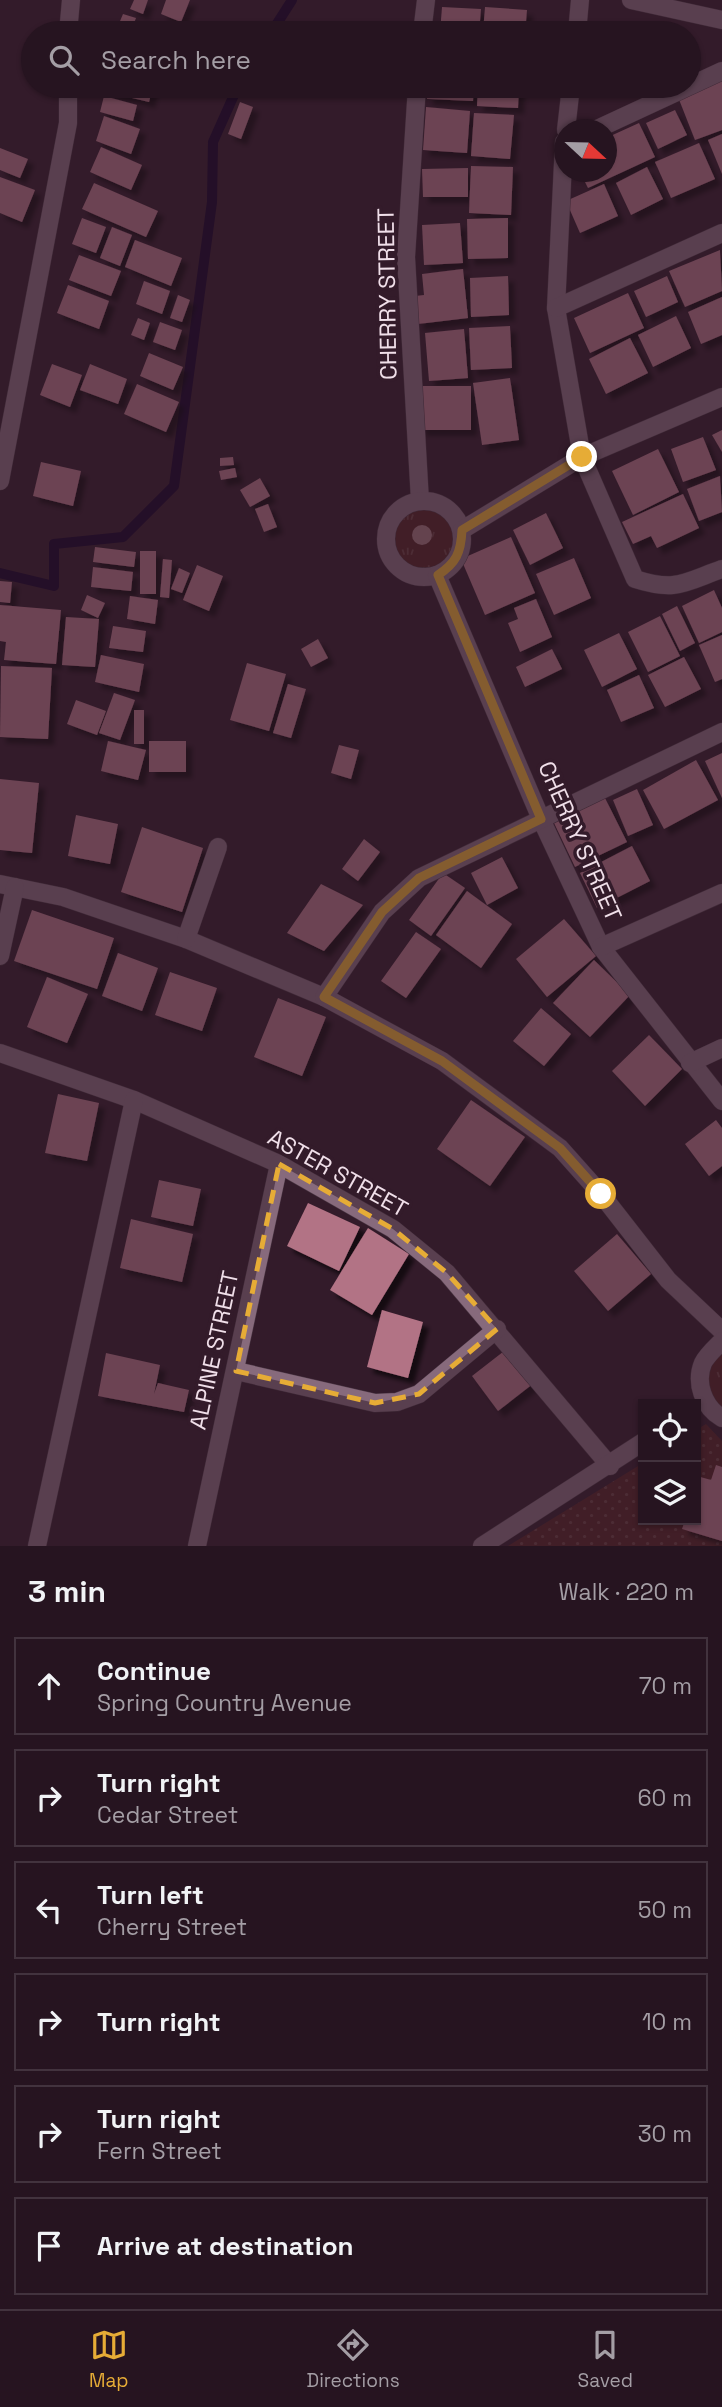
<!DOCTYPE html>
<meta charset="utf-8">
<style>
body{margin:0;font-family:"Space Grotesk",sans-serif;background:#2e1d29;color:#f1f3f6}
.controls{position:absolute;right:21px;bottom:21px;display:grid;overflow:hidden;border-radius:0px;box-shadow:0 2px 5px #0004}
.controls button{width:63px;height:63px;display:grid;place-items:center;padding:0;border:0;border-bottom:2px solid #42333e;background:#261420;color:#f1f3f6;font:35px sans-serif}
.compass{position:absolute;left:554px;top:119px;width:63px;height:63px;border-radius:50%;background:#261420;box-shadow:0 2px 5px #0004;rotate:112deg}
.stop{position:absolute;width:21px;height:21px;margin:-16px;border:5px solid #e6ac36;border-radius:50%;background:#fff}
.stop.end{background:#e6ac36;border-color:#fff;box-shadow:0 2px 7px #0008}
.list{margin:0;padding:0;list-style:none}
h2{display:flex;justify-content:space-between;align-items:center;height:91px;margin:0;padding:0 28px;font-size:30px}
h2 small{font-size:23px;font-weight:400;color:#a49ea5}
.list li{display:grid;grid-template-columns:46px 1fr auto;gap:21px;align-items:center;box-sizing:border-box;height:98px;margin:0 14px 14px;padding:0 14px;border:2px solid #42333e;border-radius:0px}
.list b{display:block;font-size:26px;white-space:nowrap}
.list p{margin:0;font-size:23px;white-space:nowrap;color:#a49ea5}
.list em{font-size:23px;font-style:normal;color:#a49ea5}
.icon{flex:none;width:38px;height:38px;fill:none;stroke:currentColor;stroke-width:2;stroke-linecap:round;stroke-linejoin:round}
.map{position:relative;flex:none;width:722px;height:1546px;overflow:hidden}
.search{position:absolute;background:#261420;box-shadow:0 2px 5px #0004;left:21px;right:21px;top:21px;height:77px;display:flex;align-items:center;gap:18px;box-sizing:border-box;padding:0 24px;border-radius:38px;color:#a49ea5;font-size:26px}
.sheet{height:763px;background:#261420}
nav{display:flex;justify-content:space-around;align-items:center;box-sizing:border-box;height:98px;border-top:2px solid #42333e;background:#261420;font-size:19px;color:#a49ea5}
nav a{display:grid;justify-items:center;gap:4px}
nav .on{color:#e6ac36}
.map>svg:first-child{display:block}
.grass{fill:url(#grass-tufts)}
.park{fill:url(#park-dots)}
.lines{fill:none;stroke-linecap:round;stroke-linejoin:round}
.stream{stroke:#120027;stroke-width:10}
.building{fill:#b27385;filter:url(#shadow)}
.street-casing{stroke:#4d3946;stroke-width:19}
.street{stroke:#876a7c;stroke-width:18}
.tree{fill:#9f747a}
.route{stroke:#e6ac36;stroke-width:9}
.marked{fill:none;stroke:#e6ac36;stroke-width:5;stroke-dasharray:14 9;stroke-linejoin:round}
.labels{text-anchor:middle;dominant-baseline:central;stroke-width:7;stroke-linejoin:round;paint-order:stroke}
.street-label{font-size:23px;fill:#f0dfe9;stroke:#331b2a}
</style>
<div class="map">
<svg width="722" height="1546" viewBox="0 0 722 1546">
<defs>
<pattern id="grass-tufts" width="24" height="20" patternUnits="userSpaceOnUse" patternTransform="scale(1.75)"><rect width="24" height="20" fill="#532324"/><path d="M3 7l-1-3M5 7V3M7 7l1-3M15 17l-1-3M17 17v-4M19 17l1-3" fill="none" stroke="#6c4244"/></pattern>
<pattern id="park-dots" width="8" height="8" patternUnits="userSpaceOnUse" patternTransform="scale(1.75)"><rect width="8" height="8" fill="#532324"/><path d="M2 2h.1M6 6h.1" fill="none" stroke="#6c4244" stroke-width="1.8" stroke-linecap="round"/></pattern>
<filter id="shadow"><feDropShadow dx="6" dy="6" stdDeviation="2" flood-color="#0009"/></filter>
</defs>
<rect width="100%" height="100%" fill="#331b2a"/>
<g class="grass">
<circle cx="424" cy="540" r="33"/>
<polygon points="722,1346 722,1412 708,1397 709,1362"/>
</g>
<polygon class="park" points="706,1424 722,1441 722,1546 508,1546 643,1463 643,1520 696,1520 696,1430"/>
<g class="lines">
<g class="stream">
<polyline points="271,33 292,0"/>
<polyline points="0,573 54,586 54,544 123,537 174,486 212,202 213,142 238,86"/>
</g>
</g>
<g class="building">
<polygon points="134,0 148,0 143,14 130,9"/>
<polygon points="166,0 190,0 181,22 161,14"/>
<polygon points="442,7 481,9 479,33 440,33"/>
<polygon points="485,7 527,10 525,33 483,33"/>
<polygon points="123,14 136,18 130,33 115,33"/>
<polygon points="722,79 722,130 695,140 678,97"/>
<polygon points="105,86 153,86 149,102 103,91"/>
<polygon points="428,86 474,86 473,101 427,99"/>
<polygon points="478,86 519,86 518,108 477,106"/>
<polygon points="104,96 137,105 133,121 100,112"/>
<polygon points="240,102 253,107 241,139 228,134"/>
<polygon points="426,107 470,111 467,153 423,150"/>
<polygon points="675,110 687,135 658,149 646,123"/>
<polygon points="474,113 514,115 510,159 471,156"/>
<polygon points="104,116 140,129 131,154 96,141"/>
<polygon points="639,123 655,157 588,188 580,172 606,172 606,138"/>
<polygon points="722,134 722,174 708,140"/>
<polygon points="699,143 715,179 671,198 655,162"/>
<polygon points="101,147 142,165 131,190 90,172"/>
<polygon points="0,148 28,159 20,178 0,170"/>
<polygon points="471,166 513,167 511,215 469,213"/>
<polygon points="647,167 663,199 631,215 616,183"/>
<polygon points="468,168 468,197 423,197 422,169"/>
<polygon points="0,177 35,190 22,222 0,213"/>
<polygon points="94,183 158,211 146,237 82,209"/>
<polygon points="604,184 618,216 580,233 566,201"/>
<polygon points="82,218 106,227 96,253 72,244"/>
<polygon points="508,218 508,258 468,259 467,219"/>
<polygon points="460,223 463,263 424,265 422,225"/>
<polygon points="112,227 132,235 120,266 100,258"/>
<polygon points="135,240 182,258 171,286 125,267"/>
<polygon points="720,250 722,291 685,307 669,271"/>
<polygon points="79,255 121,271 111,296 69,280"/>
<polygon points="463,269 468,318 418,324 415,296 424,295 422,274"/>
<polygon points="508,276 509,315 471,317 470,278"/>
<polygon points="667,276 678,302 646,317 634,291"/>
<polygon points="144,281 170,291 162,314 136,304"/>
<polygon points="68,285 109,301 99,329 57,313"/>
<polygon points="628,293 644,328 590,353 574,318"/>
<polygon points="178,295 190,300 182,322 170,318"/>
<polygon points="722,297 722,335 701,344 688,312"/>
<polygon points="676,316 691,348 653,367 638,335"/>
<polygon points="138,318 150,323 144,340 131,335"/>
<polygon points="160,322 182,330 175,350 153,342"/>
<polygon points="510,326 512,368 471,370 469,328"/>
<polygon points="464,329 468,378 429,381 425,333"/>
<polygon points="630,338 648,373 606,394 589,359"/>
<polygon points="149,353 183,367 173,390 140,376"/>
<polygon points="52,364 82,375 70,407 40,395"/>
<polygon points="90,364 127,379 118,404 80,390"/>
<polygon points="510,378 519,440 482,445 473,383"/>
<polygon points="137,384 179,402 166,432 124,414"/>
<rect x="420" y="386" width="51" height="44"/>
<polygon points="722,430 722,452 712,435"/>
<polygon points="703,437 716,470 683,482 671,449"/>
<polygon points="658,449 679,492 633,515 612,471"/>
<polygon points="233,457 234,465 220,466 220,458"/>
<polygon points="41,462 81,471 73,506 33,496"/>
<polygon points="235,468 237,477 221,480 219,471"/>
<polygon points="720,476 722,512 699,521 687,489"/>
<polygon points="260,478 270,496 250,507 240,490"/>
<polygon points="683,494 699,528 657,548 651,536 633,544 622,522"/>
<polygon points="268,504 277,527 264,532 255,509"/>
<polygon points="546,513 563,548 530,565 513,530"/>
<polygon points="511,537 535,593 485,615 461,559"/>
<polygon points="95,547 136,552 134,567 93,562"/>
<rect x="140" y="551" width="16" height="43"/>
<polygon points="574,558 591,598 554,615 536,574"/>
<polygon points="163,559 172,560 169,598 160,597"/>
<polygon points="197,565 223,576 209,611 183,600"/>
<polygon points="93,567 133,572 131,591 91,587"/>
<polygon points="179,568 190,573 182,593 171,589"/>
<polygon points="0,581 12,582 10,603 0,602"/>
<polygon points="714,590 722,608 722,632 699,643 682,606"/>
<polygon points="87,595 105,603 98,618 81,610"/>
<polygon points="130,596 158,600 155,624 127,619"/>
<polygon points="536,599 552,637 520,652 508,623 518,619 514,608"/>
<polygon points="0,605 61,610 56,664 4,660 6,642 0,641"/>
<polygon points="677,606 695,643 680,651 662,614"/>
<polygon points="660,616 680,656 648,672 628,632"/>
<polygon points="66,617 99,619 95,667 62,665"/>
<polygon points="113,626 146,631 143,652 109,648"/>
<polygon points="619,633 637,669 602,687 584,650"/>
<polygon points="722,635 722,679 715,682 699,645"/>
<polygon points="318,639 328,658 311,667 301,649"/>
<polygon points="552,649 562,669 525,687 516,667"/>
<polygon points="101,655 144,664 139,692 95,682"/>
<polygon points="684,657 701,689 665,707 648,675"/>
<polygon points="247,663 286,674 269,731 230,720"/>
<polygon points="1,666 52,668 48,739 0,737"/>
<polygon points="639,675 654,708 621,722 607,690"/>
<polygon points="288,684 306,689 291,738 273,733"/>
<polygon points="114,693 135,700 120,740 99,733"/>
<polygon points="76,700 106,711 97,735 67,724"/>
<rect x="134" y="710" width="10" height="34"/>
<polygon points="108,741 146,750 138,780 101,771"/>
<rect x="149" y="741" width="37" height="31"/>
<polygon points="339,745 359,750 351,779 331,773"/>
<polygon points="722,753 722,798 705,761"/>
<polygon points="696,760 718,800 664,829 643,790"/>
<polygon points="0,779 39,783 32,853 0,850"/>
<polygon points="637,789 653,825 628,836 613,800"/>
<polygon points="605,798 627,842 575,867 554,823"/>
<polygon points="76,815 118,824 110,864 68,856"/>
<polygon points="142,827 203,848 182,912 121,892"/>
<polygon points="364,839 380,852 358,881 342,869"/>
<polygon points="632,846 650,881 597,908 580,873"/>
<polygon points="502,857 518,888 487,905 471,873"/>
<polygon points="443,873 465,888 431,936 409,920"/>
<polygon points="321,884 363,905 324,951 287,933"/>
<polygon points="467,891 512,924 481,968 436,935"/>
<polygon points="32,910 114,938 97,989 14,961"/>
<polygon points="564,919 596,956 547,997 516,959"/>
<polygon points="416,932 441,949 406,998 381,981"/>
<polygon points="118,953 158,968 142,1011 102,996"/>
<polygon points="594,960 630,995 590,1037 553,1003"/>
<polygon points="170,972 217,988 202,1031 155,1015"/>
<polygon points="47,977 88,994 67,1043 27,1027"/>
<polygon points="278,998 326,1017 302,1076 254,1057"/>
<polygon points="541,1008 571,1034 544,1066 513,1041"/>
<polygon points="649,1035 682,1069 645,1106 612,1071"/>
<polygon points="58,1094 99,1103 87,1161 45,1153"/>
<polygon points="471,1100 525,1137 490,1186 437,1149"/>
<polygon points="716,1120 722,1128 722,1166 709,1176 685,1144"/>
<polygon points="159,1180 201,1189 193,1226 151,1217"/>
<polygon points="308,1203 360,1227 339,1271 287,1246"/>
<polygon points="131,1219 193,1234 182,1282 120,1268"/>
<polygon points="368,1228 409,1254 372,1315 330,1290"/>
<polygon points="617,1234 651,1274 608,1311 574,1271"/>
<polygon points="382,1310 423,1322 408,1378 367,1367"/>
<polygon points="508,1348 534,1383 498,1411 472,1376"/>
<polygon points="106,1353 160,1365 154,1394 158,1383 189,1390 184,1412 98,1396"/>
<polygon points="716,1465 722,1467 722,1541 682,1529 685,1520 696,1520 697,1476 711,1480"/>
</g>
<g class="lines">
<g class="street-casing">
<g id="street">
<polyline points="631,0 722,20"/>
<polyline points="68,33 71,0"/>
<polyline points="422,33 426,0"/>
<polyline points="577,33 580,0"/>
<polyline points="417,86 406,257 420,501"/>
<polyline points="566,130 571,86"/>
<polyline points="595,130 722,71"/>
<path d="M564,142l-8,166 26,149 53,122c41,13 48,4 87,-10"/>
<polyline points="556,308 722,233"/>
<polyline points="0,481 68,123 68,86"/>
<circle cx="424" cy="539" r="38"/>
<polyline points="462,530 582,457 722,397"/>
<polyline points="437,575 541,819 601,947 722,1101"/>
<polyline points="0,884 63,897 186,939 324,997 442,1061 560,1148 601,1194 668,1280 722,1331"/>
<polyline points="186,939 218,847"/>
<polyline points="601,947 722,893"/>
<polyline points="0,956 15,887"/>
<polyline points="324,997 382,912 419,878 722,732"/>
<polyline points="0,1053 134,1100 279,1164 393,1229 447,1273 610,1466"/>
<polyline points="690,1063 722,1048"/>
<path d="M722,1341c-6,6 -15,14 -19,22 -8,19 0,44 19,55"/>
<polyline points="236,1371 375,1403 397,1402 419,1394 497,1329"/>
<polyline points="37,1546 134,1100"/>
<polyline points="197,1546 279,1164"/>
<polyline points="482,1546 643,1442"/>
</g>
</g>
<use href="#street" class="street"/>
</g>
<circle class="tree" cx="422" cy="535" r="10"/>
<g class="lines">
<path class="route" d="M582,457l-120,73c-1,23 -6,33 -24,45l103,244 -122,59 -37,34 -58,85 118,64 118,87 41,46"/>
</g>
<path d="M0 0H722V1546H0ZM279,1164l114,65 54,44 50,56 -78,65 -44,9 -139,-32z" fill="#331b2a" fill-opacity=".55" fill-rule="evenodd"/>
<path class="marked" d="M279,1164l114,65 54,44 50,56 -78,65 -44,9 -139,-32z"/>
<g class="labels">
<g class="street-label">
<text transform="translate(387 294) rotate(-91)">CHERRY STREET</text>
<text transform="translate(580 841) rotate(66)">CHERRY STREET</text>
<text transform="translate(338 1173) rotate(29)">ASTER STREET</text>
<text transform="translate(214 1350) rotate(-78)">ALPINE STREET</text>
</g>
</g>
</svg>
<div class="controls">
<button><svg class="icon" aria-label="locate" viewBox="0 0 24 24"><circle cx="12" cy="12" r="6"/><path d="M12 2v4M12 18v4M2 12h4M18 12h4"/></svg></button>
<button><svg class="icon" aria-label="layers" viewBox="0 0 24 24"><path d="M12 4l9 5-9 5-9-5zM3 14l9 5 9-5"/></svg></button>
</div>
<svg class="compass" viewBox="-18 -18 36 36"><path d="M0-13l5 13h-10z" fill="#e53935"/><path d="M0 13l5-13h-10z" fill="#a49ea5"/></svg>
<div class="stop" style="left:601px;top:1194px"></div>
<div class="stop end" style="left:582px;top:457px"></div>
<div class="search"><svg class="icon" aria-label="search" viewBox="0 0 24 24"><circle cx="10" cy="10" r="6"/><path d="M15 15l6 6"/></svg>Search here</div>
</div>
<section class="sheet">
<h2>3 min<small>Walk · 220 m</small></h2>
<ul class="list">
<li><svg class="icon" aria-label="ahead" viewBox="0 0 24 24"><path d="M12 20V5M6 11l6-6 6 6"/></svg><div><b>Continue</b><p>Spring Country Avenue</p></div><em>70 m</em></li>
<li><svg class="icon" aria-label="right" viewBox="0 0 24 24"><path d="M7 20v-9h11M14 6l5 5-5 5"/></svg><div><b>Turn right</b><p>Cedar Street</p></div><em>60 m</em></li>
<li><svg class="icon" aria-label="left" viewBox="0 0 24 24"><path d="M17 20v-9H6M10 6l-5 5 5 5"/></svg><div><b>Turn left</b><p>Cherry Street</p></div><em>50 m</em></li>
<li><svg class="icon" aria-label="right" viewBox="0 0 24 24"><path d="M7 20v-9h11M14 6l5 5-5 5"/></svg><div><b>Turn right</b></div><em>10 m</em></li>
<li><svg class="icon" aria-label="right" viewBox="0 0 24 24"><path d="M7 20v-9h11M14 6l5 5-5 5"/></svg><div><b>Turn right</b><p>Fern Street</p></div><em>30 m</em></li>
<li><svg class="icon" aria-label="arrive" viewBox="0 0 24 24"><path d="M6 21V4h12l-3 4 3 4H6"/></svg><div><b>Arrive at destination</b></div></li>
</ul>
</section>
<nav>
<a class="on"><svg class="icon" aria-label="map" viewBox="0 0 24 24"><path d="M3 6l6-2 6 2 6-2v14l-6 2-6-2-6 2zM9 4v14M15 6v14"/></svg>Map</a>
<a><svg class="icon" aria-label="directions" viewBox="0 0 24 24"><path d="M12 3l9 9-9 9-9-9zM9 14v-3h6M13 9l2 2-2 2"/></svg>Directions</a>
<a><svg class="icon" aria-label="saved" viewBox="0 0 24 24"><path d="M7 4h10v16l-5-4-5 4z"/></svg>Saved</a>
</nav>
